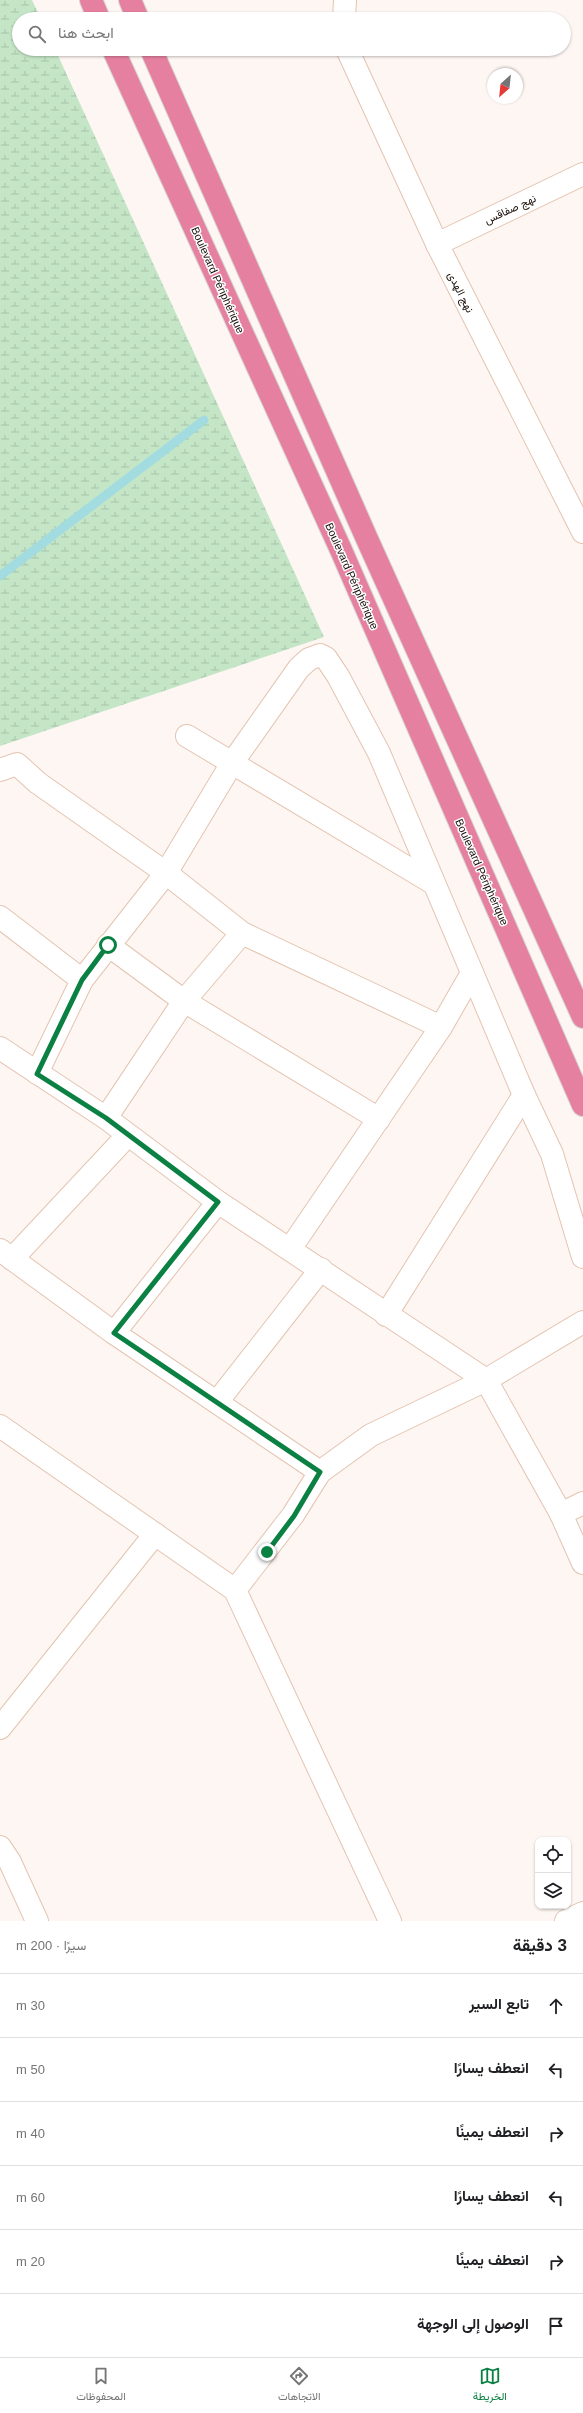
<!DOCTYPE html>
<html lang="ar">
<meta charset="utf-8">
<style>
body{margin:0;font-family:Arial,Vazirmatn,sans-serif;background:#f6f6f6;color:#202124;direction:rtl}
.controls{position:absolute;right:12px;bottom:12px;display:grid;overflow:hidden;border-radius:8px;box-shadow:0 1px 3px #0004}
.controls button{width:36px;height:36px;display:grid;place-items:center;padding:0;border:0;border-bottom:1px solid #e0e0e0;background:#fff;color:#202124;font:20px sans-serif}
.compass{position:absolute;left:487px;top:68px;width:36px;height:36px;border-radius:50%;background:#fff;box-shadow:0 1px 3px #0004;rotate:207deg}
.stop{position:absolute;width:12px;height:12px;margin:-9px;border:3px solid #0b8043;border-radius:50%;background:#fff}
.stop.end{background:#0b8043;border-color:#fff;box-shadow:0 1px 4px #0008}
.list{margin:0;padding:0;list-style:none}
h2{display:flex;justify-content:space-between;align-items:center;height:52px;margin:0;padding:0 16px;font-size:17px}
h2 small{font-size:13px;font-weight:400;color:#757577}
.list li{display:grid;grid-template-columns:26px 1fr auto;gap:12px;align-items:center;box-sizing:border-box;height:64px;padding:0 16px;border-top:1px solid #e0e0e0}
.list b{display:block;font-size:15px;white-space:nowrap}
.list em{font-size:13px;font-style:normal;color:#757577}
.icon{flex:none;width:22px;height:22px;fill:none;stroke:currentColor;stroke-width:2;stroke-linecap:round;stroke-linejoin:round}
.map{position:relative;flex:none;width:583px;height:1921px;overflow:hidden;direction:ltr}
.search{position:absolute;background:#fff;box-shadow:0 1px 3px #0004;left:12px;right:12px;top:12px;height:44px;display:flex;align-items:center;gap:10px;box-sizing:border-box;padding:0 14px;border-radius:22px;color:#757577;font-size:15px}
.sheet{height:436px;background:#fff}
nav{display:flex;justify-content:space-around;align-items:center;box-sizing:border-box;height:56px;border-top:1px solid #e0e0e0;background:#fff;font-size:11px;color:#757577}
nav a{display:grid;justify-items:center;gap:2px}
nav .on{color:#0b8043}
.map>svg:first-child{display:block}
.wetland{fill:url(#wetland-marsh)}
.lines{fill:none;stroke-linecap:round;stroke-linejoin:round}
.stream{stroke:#a2dce0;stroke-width:9}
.minor-casing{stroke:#e4c4b1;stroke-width:24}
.trunk-casing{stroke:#d6d4d3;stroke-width:24}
.minor{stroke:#fff;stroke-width:22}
.trunk{stroke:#e680a0;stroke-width:22}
.route{stroke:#0b8043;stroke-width:5}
.labels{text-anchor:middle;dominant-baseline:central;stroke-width:3;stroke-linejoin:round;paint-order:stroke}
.street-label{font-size:11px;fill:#190f08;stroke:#fff}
</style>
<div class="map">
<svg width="583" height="1921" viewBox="0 0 583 1921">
<defs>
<pattern id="wetland-marsh" width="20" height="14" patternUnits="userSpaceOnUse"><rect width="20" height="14" fill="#c4e6c7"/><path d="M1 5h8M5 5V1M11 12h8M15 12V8" fill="none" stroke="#a8c4a9"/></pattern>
</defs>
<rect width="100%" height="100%" fill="#fdf6f2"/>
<polygon class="wetland" points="0,0 32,0 41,19 19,19 19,49 55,49 324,637 0,746"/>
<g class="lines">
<polyline class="stream" points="0,576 204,420"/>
<g class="minor-casing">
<g id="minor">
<polyline points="344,19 345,0"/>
<polyline points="347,49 437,244 583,532"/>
<polyline points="437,244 583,174"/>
<polyline points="187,736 433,883"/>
<polyline points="0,770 17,764 38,783 166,873 242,933 441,1027"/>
<polyline points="0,917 82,980"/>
<polyline points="108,945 184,1001 379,1119"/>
<polyline points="0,1048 106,1118 218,1202 486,1380 561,1514 583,1563"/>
<polyline points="37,1073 82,980 166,873 232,763 299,668 309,659 320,655 326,658 338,676 379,753 524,1095 552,1154 583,1257"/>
<polyline points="106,1118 184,1001 242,933"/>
<polyline points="290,1249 441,1027 472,973"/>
<polyline points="0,1250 114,1333 320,1472"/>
<polyline points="12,1259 127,1136"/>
<polyline points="386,1315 524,1095"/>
<polyline points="114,1333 218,1202"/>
<polyline points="217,1402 321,1269"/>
<polyline points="0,1426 235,1590 390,1921"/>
<polyline points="561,1514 583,1503"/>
<polyline points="235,1590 293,1515 320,1472 371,1435 486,1380 583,1322"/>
<polyline points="0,1728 155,1534"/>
<polyline points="0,1847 10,1862 37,1921"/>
<polyline points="566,1921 583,1913"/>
</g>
</g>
<g class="trunk-casing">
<g id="trunk">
<polyline points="91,0 99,19"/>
<polyline points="130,0 138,19"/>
<polyline points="113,49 341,550 583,1105"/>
<polyline points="151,49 367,539 583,1017"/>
</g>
</g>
<use href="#minor" class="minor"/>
<use href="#trunk" class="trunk"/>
</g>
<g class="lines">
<polyline class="route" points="108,945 82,980 37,1074 106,1118 218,1202 114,1333 320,1472 294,1516 267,1552"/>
</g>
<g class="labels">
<g class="street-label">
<text transform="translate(510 209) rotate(-25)">نهج صفاقس</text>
<text transform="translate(218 280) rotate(66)">Boulevard Périphérique</text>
<text transform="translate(461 292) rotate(63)">نهج الهدى</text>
<text transform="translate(352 576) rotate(66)">Boulevard Périphérique</text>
<text transform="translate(482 872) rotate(66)">Boulevard Périphérique</text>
</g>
</g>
</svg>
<div class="controls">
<button><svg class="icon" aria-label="locate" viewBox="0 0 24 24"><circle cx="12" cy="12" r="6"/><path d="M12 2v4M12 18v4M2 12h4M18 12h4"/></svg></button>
<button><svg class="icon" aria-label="layers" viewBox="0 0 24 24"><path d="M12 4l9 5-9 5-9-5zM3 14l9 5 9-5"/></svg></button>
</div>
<svg class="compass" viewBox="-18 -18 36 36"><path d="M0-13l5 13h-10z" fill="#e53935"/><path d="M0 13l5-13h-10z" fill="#757577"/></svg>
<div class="stop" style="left:108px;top:945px"></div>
<div class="stop end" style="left:267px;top:1552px"></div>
<div class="search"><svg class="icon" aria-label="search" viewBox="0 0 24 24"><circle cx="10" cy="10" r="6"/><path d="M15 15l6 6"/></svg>ابحث هنا</div>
</div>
<section class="sheet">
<h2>3 دقيقة<small>سيرًا · 200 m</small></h2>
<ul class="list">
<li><svg class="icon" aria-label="ahead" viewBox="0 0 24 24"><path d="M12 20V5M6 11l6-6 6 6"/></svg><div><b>تابع السير</b></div><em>30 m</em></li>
<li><svg class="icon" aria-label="left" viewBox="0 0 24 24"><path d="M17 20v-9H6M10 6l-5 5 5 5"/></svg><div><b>انعطف يسارًا</b></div><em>50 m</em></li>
<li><svg class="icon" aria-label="right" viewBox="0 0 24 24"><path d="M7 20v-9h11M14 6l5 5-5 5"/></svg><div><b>انعطف يمينًا</b></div><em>40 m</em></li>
<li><svg class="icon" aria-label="left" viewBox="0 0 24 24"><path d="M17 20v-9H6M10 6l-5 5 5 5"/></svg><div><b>انعطف يسارًا</b></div><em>60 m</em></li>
<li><svg class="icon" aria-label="right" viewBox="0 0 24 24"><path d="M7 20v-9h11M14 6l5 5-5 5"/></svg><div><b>انعطف يمينًا</b></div><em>20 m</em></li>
<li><svg class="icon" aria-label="arrive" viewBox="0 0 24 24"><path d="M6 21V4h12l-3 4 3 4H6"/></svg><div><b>الوصول إلى الوجهة</b></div></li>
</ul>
</section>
<nav>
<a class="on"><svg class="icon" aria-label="map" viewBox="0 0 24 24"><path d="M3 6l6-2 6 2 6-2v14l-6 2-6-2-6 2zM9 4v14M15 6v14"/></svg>الخريطة</a>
<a><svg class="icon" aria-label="directions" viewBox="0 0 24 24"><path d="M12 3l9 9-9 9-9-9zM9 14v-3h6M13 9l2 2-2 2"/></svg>الاتجاهات</a>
<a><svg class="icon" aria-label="saved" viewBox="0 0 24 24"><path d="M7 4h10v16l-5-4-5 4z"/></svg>المحفوظات</a>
</nav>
